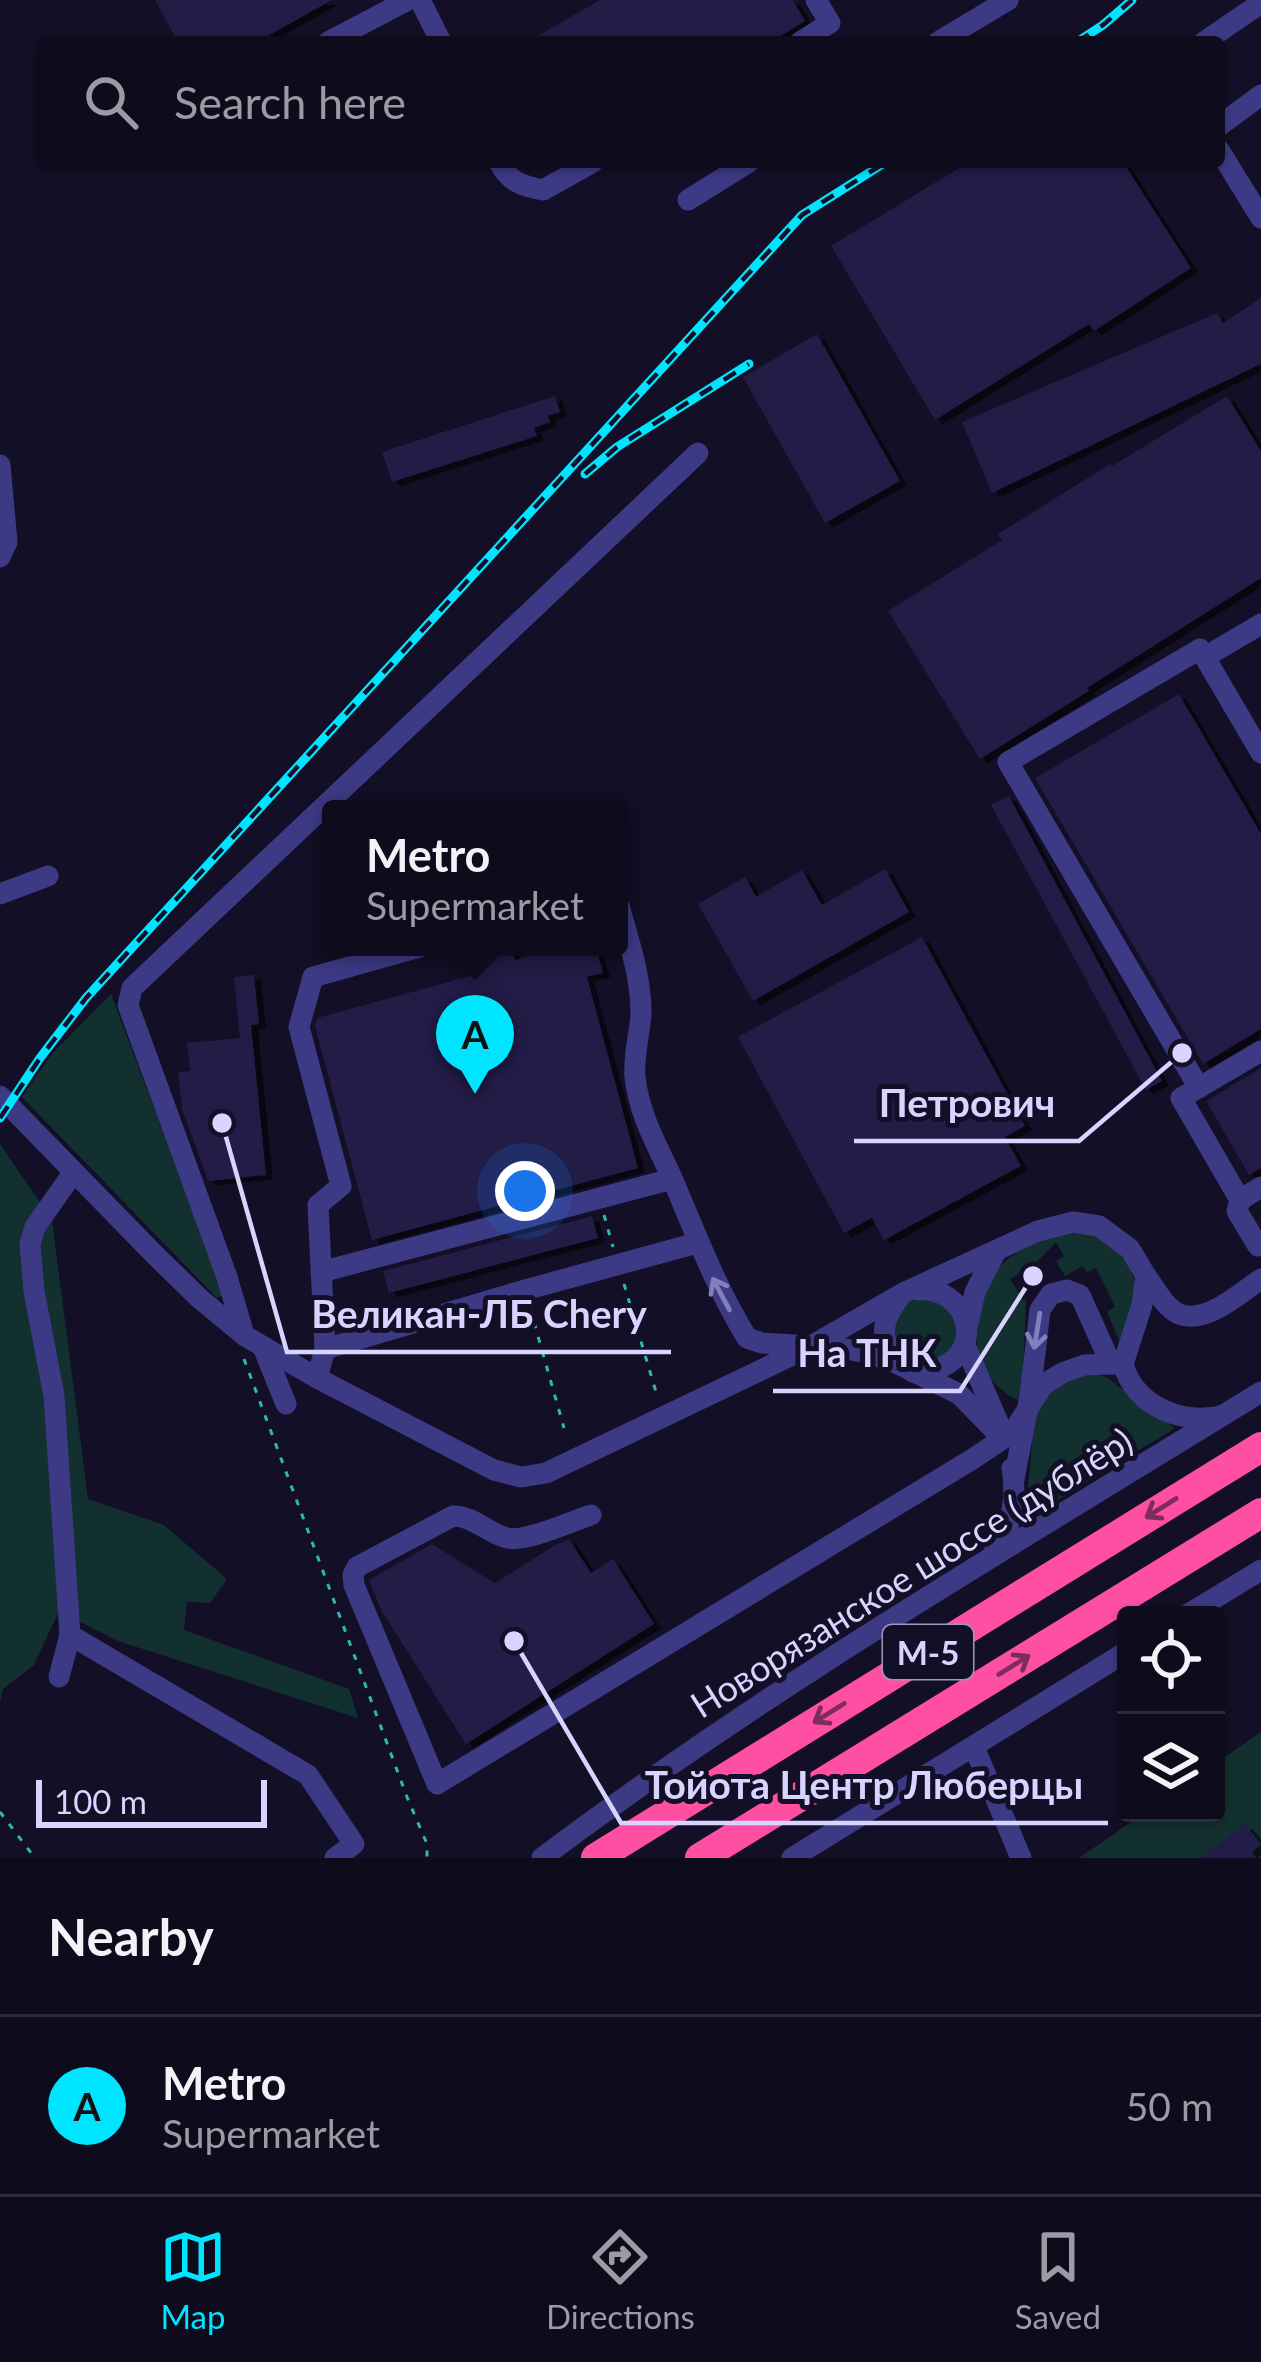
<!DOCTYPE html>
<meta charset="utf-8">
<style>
body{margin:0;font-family:Lato,sans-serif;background:#1c1929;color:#f1f3f6}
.controls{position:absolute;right:36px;bottom:36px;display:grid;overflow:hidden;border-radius:12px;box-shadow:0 3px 9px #0004}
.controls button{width:108px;height:108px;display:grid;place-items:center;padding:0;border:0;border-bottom:3px solid #2e2b3b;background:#0e0b1c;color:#f1f3f6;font:60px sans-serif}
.scale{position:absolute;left:36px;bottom:30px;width:231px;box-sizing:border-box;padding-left:12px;border:6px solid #d9d4ff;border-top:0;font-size:33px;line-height:42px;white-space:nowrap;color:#d9d4ff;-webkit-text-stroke:9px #130f26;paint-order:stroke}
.you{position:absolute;left:525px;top:1191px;width:42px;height:42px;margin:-30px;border:9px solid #fff;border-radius:50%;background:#1a73e8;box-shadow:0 0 0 18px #1a73e833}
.badge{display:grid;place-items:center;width:78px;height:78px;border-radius:50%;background:#00e5ff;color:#111;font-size:39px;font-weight:700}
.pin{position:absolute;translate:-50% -99px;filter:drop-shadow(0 3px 6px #0008)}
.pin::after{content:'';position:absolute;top:63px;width:42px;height:36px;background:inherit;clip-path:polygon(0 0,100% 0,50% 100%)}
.popup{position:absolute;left:322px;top:800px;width:306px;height:156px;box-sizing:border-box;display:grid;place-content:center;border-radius:12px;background:#0e0b1c;filter:drop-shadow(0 3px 9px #0005);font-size:39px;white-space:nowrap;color:#9b9ba3}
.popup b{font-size:45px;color:#f1f3f6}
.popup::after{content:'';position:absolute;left:50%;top:100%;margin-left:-24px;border:24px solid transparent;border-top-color:#0e0b1c}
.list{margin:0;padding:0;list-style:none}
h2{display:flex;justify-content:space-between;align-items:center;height:156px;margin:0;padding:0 48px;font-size:51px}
h2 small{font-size:39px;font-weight:400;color:#9b9ba3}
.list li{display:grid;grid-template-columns:78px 1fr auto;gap:36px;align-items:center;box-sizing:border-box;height:180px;padding:0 48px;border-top:3px solid #2e2b3b}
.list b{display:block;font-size:45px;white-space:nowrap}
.list p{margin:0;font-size:39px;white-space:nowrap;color:#9b9ba3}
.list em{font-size:39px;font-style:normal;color:#9b9ba3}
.icon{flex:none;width:66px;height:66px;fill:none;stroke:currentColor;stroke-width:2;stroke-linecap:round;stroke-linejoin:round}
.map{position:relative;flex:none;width:1261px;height:1858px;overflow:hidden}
.search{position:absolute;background:#0e0b1c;box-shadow:0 3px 9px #0004;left:36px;right:36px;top:36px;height:132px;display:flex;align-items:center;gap:30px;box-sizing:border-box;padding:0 42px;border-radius:12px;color:#9b9ba3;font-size:45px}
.sheet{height:336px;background:#0e0b1c}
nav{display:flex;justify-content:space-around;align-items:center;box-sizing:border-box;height:168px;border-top:3px solid #2e2b3b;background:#0e0b1c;font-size:33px;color:#9b9ba3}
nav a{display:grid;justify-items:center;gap:6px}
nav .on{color:#00e5ff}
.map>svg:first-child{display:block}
.green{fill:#12302f}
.building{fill:#241b47;filter:url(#shadow)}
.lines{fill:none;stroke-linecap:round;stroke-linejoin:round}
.path{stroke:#2fb8b0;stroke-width:3;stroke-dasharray:6 9;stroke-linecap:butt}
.minor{stroke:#3d3a85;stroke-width:21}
.highway{stroke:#ff4fa3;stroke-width:30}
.rail-casing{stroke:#00e5ff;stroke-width:9}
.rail{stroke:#130f26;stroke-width:4.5;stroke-dasharray:14;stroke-linecap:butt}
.oneway{stroke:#837fbc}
.oneway2{stroke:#7d2c5e}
.labels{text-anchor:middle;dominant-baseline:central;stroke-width:10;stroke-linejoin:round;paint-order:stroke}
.shield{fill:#130f26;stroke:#9e99be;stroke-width:3}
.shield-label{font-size:33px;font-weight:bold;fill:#d9d4ff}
.street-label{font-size:36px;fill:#d9d4ff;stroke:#130f26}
.leader{fill:none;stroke:#d9d4ff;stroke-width:4.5}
.callout-dot{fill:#d9d4ff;stroke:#130f26;stroke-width:4.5}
.callout-label{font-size:39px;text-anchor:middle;font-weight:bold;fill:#d9d4ff;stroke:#130f26;stroke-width:10;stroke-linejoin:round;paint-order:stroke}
</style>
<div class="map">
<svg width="1261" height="1858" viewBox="0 0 1261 1858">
<defs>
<filter id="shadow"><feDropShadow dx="7" dy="4.5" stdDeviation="0" flood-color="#0009"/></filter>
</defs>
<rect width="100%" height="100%" fill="#130f26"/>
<g class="green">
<polygon points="111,994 224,1295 217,1298 22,1097 51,1055"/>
<polygon points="0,1144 52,1220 88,1499 164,1525 227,1579 210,1603 187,1602 184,1630 349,1689 358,1718 118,1641 59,1611 34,1665 3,1689 0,1702"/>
<path d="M1065,1231c13,0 26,1 38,8 20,12 38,41 33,65 -2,12 -10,24 -14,36h-3l-12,-28 8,-5 -19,-39 -9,4 -4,-6 -18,10 -9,-15 8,-5 -8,-14 -21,22 -25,15 14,22 2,-4 -4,104c-52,-17 -57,-87 -29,-127 17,-23 48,-32 72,-43z"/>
<path d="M914,1298l33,5 12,30 -15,25c-6,2 -12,5 -19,5 -21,1 -37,-23 -31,-43 2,-9 12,-17 20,-22z"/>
<polygon points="1087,1371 1106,1377 1175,1428 1025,1520 1035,1412 1051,1390"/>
<polygon points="1261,1732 1261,1858 1079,1858 1144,1813 1216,1813 1216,1763"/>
</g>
<g class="building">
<polygon points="155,0 332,0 257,42 178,42"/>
<polygon points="600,0 793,0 805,21 771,42 527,42"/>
<polygon points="969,162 1123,162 1191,268 1094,331 1089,324 935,420 831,246"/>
<polygon points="1261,298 1261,364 992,493 962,422 1217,313 1223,323"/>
<polygon points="817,334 900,481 825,523 743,377"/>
<polygon points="555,396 560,412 548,416 550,422 534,428 537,436 392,482 382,452"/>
<polygon points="1227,396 1261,451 1261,578 1087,688 1089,691 980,759 888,611 1002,540 998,534 1110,464 1112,466"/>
<polygon points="1179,694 1261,834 1261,1029 1203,1064 1035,778"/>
<polygon points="1009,796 1162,1081 1146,1090 991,805"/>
<polygon points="885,869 909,912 753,1001 698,904 745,877 756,897 802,870 822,905"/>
<polygon points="922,937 1025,1126 1005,1137 1021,1166 884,1240 872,1218 844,1233 738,1037"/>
<polygon points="471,947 511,947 515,960 564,947 596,947 603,973 587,977 638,1168 372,1240 315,1026 317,1018 478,974"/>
<polygon points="254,975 259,1024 251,1025 266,1175 208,1181 182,1109 178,1072 190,1071 187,1043 240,1038 234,977"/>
<polygon points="1261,1068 1261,1168 1249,1175 1206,1101"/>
<polygon points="592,1216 598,1238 389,1293 383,1271"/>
<polygon points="569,1539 591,1573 613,1559 654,1624 466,1744 381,1610 369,1580 432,1544 495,1583 557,1544"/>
<polygon points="1245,1824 1261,1844 1252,1852 1256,1858 1200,1858"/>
</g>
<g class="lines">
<g class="path">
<polyline points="604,1215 613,1247"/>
<polyline points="624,1284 656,1392"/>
<polyline points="530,1308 564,1428"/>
<polyline points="244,1359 407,1797 427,1844 427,1858"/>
<polyline points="0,1812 35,1858"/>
</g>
<g class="minor">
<polyline points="420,0 441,42"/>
<polyline points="328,42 408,0"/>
<polyline points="800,42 830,23 816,0"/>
<polyline points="938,42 1008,0"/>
<polyline points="1204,42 1261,3"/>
<polyline points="1219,126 1261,95"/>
<polyline points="1219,150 1261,218"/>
<path d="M499,162c10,20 23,24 44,28l50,-28"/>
<polyline points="688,200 749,162"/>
<polyline points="0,465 7,542 0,557"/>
<polyline points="1205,657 1261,624"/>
<polyline points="0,894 48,876"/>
<path d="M619,906c10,35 22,71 22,107 -1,21 -8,43 -6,64 4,38 23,70 38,103 23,55 43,107 74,158l15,5 78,5 27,5 27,9 65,32 43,44"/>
<polyline points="1199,1088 1008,762 1200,649 1261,753"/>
<path d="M0,1096l153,157 46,45 46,38 72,42 177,92 27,7 25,-4 265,-127 92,-53 135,-62 35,-9 26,4 31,23 16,27 -4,29 -19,59c12,43 61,62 101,51"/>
<polyline points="73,1173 35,1227 30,1244 34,1291 54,1396 70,1635 308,1775 354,1844 335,1858"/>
<polyline points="1240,1200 1181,1098 1261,1051"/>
<polyline points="1258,1246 1237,1211 1240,1200 1261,1187"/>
<polyline points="321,1272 672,1179"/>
<path d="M1146,1276c9,12 19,32 33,38 27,11 61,-21 82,-35"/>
<polyline points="967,1328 975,1292 996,1251"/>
<polyline points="244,1335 227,1277 128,1005 132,988 698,453"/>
<polyline points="965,1345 1000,1427"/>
<polyline points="263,1347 286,1404"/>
<polyline points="325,1349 525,1290 697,1243"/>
<path d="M894,1362c-13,-28 -14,-39 5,-64"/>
<path d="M913,1372c9,-1 20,-1 29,-5 45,-21 23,-81 -24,-77"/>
<polyline points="317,1378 325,1349 318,1205 341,1186 299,1027 313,977 420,947"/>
<polyline points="1014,1479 1030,1396 1040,1310 1051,1294 1067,1290 1080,1295 1111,1364 1123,1364"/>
<path d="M591,1515c-19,6 -66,28 -84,23 -20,-5 -33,-22 -54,-22l-96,51 -4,8 1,10 83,199 534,-324 42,-28 30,-47 19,-12 22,-8 27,-1"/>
<path d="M994,1552c18,-25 23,-54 18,-84"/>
<polyline points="1187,1615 1261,1570"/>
<polyline points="59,1677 70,1635"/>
<polyline points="974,1747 1021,1858"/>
<path d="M542,1858c228,-172 476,-316 719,-466"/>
<polyline points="792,1858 1126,1652"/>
</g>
<g class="highway">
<polyline points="596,1858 1261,1447"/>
<polyline points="700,1858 1261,1513"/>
</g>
<g class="rail-casing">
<g id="rail">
<polyline points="1077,42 1103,25 1132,0"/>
<polyline points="585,474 617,447 749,364"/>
<polyline points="0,1118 40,1058 86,998 802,215 886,162"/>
</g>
</g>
<use href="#rail" class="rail"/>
</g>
<defs><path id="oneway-shaft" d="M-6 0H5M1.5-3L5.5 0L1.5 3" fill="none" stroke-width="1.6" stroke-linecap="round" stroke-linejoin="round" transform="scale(3)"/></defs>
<g class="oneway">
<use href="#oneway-shaft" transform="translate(721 1294) rotate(-118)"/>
<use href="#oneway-shaft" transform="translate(1037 1331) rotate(99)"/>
</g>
<g class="oneway2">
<use href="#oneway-shaft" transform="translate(1161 1508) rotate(148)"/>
<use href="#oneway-shaft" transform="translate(1014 1665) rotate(-32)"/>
<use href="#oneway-shaft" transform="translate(829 1713) rotate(148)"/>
</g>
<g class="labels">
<rect class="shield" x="883" y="1625" width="90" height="54" rx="9"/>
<g class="shield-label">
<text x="928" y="1652">М-5</text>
</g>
<g class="street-label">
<text transform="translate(911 1572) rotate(-32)">Новорязанское шоссе (дублёр)</text>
</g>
</g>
<path class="leader" d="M1182 1053L1079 1141H854M222 1123L287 1352H671M1033 1276L960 1391H773M514 1641L621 1823H1108"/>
<g class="callout-dot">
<circle cx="1182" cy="1053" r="12"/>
<circle cx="222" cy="1123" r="12"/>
<circle cx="1033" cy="1276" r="12"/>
<circle cx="514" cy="1641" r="12"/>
</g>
<g class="callout-label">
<text x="967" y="1117">Петрович</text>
<text x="479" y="1328">Великан-ЛБ Chery</text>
<text x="867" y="1367">На ТНК</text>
<text x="864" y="1799">Тойота Центр Люберцы</text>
</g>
</svg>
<div class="controls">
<button><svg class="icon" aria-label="locate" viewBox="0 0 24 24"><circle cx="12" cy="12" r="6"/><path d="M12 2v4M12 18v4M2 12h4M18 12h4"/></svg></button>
<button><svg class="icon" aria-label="layers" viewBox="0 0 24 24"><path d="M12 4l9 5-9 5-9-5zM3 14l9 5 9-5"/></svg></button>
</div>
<div class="scale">100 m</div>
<div class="you"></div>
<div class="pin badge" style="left:475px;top:1094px">A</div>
<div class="popup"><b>Metro</b>Supermarket</div>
<div class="search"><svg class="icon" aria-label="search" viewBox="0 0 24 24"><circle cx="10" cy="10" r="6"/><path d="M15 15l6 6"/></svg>Search here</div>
</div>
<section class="sheet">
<h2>Nearby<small></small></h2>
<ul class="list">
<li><span class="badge">A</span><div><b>Metro</b><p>Supermarket</p></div><em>50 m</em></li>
</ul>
</section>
<nav>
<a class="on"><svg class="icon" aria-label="map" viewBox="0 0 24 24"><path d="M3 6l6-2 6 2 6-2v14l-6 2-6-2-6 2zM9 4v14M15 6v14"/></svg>Map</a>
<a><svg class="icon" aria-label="directions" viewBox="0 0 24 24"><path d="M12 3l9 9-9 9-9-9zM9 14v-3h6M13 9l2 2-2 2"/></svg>Directions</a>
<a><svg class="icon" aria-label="saved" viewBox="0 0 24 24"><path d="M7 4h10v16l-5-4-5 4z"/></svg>Saved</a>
</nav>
